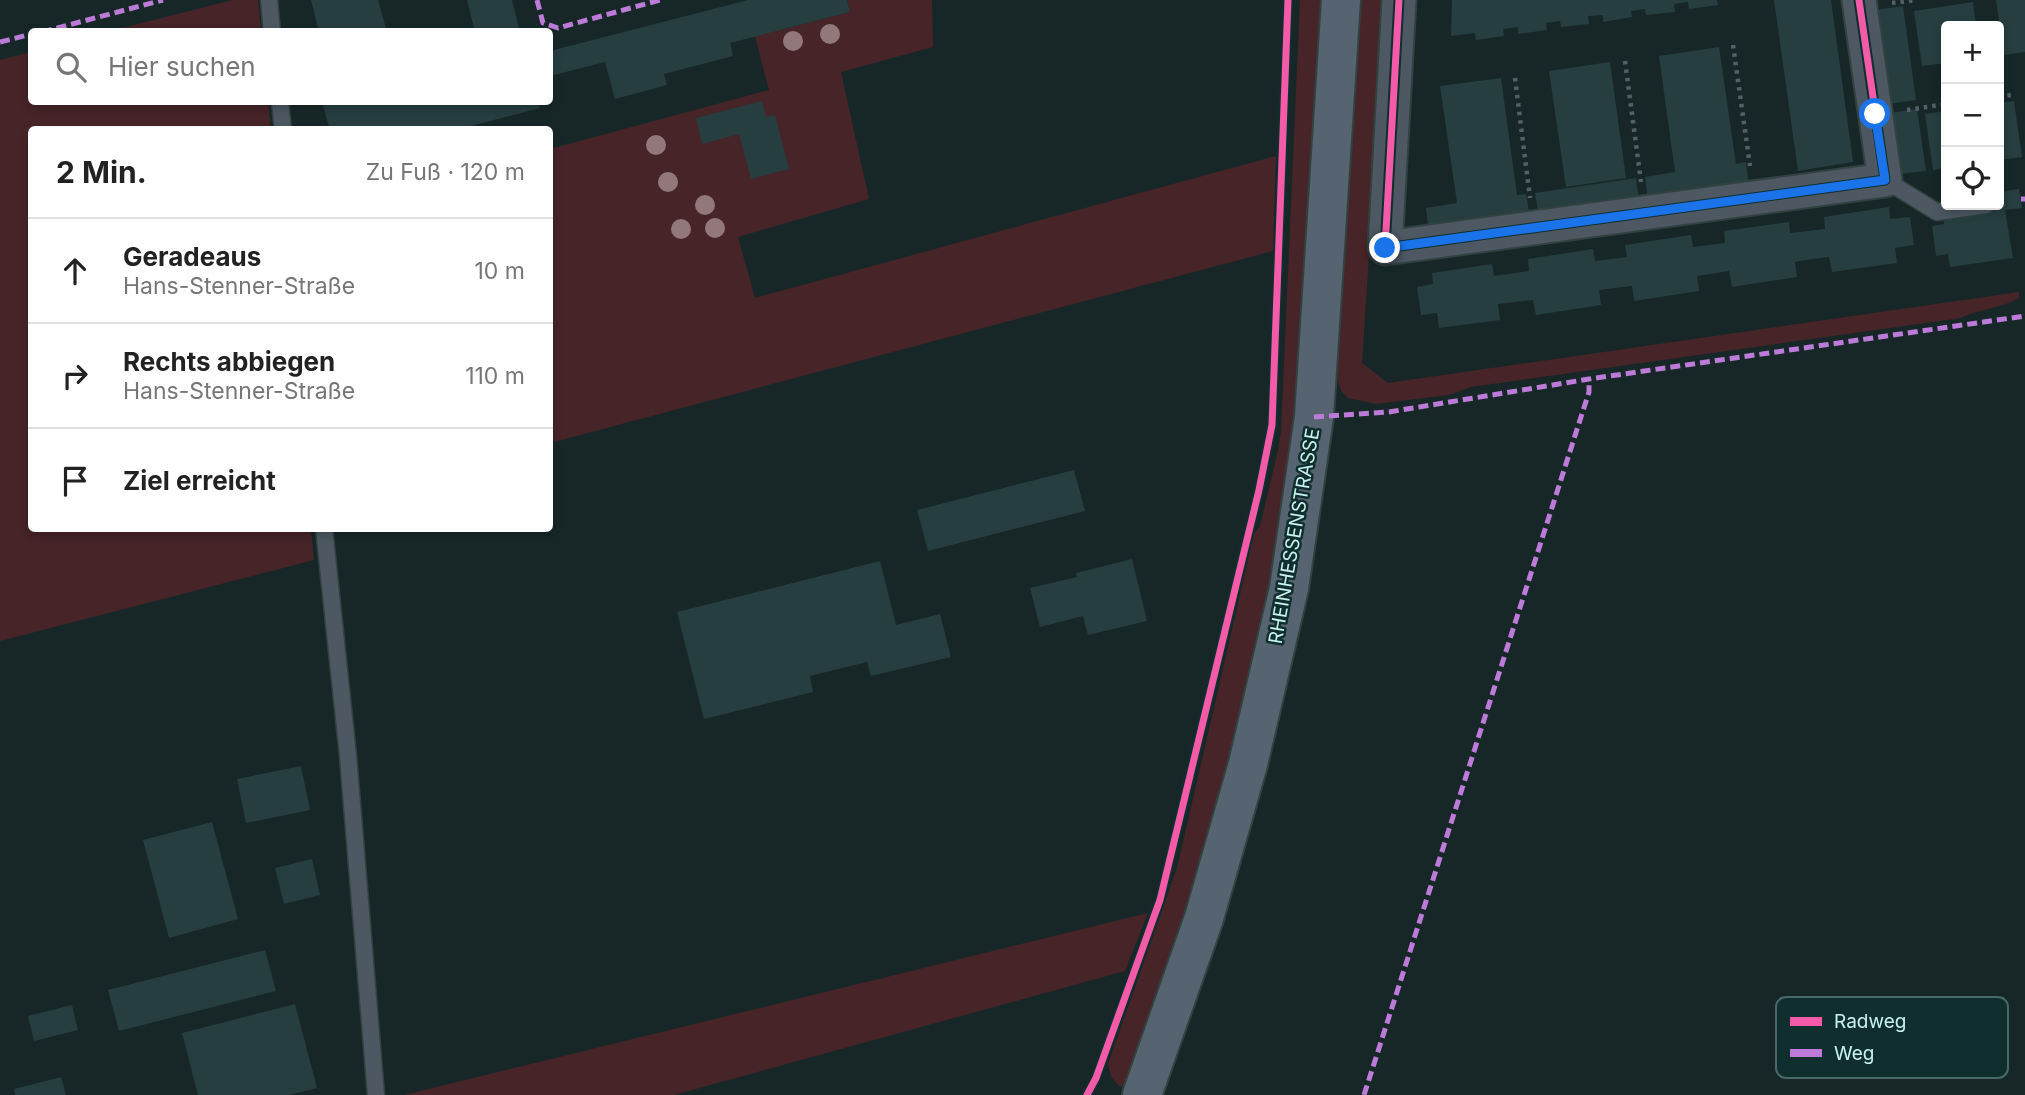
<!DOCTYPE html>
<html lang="de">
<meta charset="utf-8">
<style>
body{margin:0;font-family:Inter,sans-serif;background:#f2f2f2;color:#222}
.controls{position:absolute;right:21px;top:21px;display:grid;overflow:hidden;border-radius:7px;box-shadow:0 4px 10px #0003}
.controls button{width:63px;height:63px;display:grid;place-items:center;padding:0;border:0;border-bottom:2px solid #e0e0e0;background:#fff;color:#222;font:35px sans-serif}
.stop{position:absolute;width:21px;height:21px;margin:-16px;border:5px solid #1a73e8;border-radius:50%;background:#fff}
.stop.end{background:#1a73e8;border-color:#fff;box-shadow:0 2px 7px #0008}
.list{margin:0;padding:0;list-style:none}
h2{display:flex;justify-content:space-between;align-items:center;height:91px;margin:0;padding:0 28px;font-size:30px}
h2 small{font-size:23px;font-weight:400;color:#767676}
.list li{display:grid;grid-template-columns:46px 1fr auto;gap:21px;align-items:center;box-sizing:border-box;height:105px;padding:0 28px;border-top:2px solid #e0e0e0}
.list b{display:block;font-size:26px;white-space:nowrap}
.list p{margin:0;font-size:23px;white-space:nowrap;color:#767676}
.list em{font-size:23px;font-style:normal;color:#767676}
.icon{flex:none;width:38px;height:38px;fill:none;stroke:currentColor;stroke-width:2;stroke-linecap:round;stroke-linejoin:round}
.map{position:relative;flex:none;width:2025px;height:1095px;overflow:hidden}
.search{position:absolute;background:#fff;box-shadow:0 4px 10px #0003;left:28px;top:28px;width:525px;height:77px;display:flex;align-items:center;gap:18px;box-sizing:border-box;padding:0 24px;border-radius:7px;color:#767676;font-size:26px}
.panel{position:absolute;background:#fff;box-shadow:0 4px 10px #0003;left:28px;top:126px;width:525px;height:406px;border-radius:7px}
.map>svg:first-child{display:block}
.green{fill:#462428}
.building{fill:#263e40}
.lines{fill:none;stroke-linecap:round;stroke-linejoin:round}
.service-casing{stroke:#314241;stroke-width:19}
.minor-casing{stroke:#314241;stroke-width:37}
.secondary-casing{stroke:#314241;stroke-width:42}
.path{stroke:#546066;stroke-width:4.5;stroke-dasharray:3.5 5;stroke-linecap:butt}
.service{stroke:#4d5863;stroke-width:16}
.minor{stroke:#4d5863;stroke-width:33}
.secondary{stroke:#566370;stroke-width:38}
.quiet{stroke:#bd7bd9;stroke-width:5;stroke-dasharray:10 5;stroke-linecap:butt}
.cycleway-casing{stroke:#102e2d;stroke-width:11}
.cycleway{stroke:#f35aa7;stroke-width:7}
.tree{fill:#92787b}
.route{stroke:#1a73e8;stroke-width:9}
.labels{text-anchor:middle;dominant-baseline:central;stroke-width:5;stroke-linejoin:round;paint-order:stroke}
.street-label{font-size:19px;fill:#c7f2f0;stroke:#102e2d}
.key{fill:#102e2d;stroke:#476968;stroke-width:2}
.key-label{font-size:19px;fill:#c7f2f0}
</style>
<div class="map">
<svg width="2025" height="1095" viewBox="0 0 2025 1095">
<rect width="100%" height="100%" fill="#172727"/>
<g class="green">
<polygon points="233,0 258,0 261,31 110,31"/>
<polygon points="847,0 932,0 933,47 841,72 869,199 738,237 755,298 1276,156 1273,251 550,443 550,149 769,90 755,36 850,12"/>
<polygon points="1300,0 1324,0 1302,376 1278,552 1238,732 1186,917 1130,1079 1122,1086 1119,1086 1111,1077 1108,1064 1177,868 1254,534 1260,526 1278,450 1281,431"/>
<path d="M1358,0h26l-5,104 -17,259 26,20 631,-91v6c-18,11 -39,10 -58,20l-490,69 -22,8 -73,9 -28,-6 -7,-7 -4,-12 -2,-15 11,-134z"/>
<polygon points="31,52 32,102 268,102 271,129 32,130 32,528 311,529 314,560 0,641 0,60"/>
<polygon points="1148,913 1125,971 674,1095 404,1095"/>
</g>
<g class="building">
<polygon points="311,0 378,0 387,32 319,32"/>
<polygon points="467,0 512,0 520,32 475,32"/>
<polygon points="748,0 847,0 850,12 730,43 733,56 664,74 667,85 615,99 605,62 550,76 550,51"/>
<polygon points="1452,0 1717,0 1718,5 1689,9 1688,2 1674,4 1675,12 1646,15 1645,9 1631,11 1632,17 1603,22 1603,15 1588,16 1589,24 1561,27 1560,21 1546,23 1547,30 1518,34 1518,27 1503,29 1504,36 1476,40 1475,33 1451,36"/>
<polygon points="1774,0 1831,0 1853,162 1798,171"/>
<polygon points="1996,0 2025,0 2025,52 2004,55"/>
<polygon points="1973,2 1976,26 1946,26 1946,63 1922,66 1914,11"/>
<polygon points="1903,6 1916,100 1888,104 1875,10"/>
<polygon points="1719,47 1736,164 1746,162 1749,186 1648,201 1645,177 1675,172 1659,56"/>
<polygon points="1610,62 1626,178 1566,187 1549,71"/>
<polygon points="1501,78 1517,195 1526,194 1530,217 1429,232 1426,208 1457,203 1440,86"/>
<polygon points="762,101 766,117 775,115 789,169 751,179 739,134 702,144 696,118"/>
<polygon points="2014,101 2022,157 1999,160 1999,103"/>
<polygon points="322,102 538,102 540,108 456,130 330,130"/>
<polygon points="1917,109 1926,171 1898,174 1889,113"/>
<polygon points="1946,111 1946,168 1933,170 1925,114"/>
<polygon points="1636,178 1639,202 1539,217 1535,193"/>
<polygon points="2019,189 2022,208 2005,210 2013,258 1950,267 1948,254 1936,256 1932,226 1944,224 1943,218 1992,211 1991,205 1999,205 1999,192"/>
<polygon points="1889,207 1890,219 1910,217 1914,245 1895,248 1897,263 1832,272 1829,257 1812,259 1795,262 1797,277 1732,287 1729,271 1697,276 1699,291 1634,301 1632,286 1615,288 1599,290 1601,305 1536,315 1533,300 1498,304 1500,320 1439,328 1437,313 1421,315 1417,287 1433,284 1432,273 1492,264 1494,276 1529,271 1528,259 1593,249 1595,261 1627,257 1625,245 1691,235 1693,247 1725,243 1724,231 1789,222 1790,233 1808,231 1825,229 1824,217"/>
<polygon points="1074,470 1085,511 928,551 917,510"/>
<polygon points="1132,559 1147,621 1088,635 1083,616 1040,627 1030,588 1077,577 1076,573"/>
<polygon points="880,561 896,625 940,614 951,657 871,676 867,662 810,676 813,692 704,719 677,612"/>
<polygon points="301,766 310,810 246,823 237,779"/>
<polygon points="212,822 238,919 169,938 143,840"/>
<polygon points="312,859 320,895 284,904 275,868"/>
<polygon points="265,950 276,991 119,1031 108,990"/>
<polygon points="295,1004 317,1088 289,1095 198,1095 182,1033"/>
<polygon points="72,1005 78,1030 34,1041 28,1016"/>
<polygon points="61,1077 66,1095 15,1095 14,1089"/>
</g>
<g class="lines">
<g class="service-casing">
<g id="service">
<polyline points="269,0 272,32"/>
<polyline points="280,102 283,130"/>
<polyline points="1885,180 1937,212 1986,205"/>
<polyline points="324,528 348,756 376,1095"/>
</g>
</g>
<g class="minor-casing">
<polyline id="minor" points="1399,0 1385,248 1885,180 1859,0"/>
</g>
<g class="secondary-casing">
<polyline id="secondary" points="1142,1095 1204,918 1248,764 1289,588 1314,417 1341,0"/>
</g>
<g class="path">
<polyline points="1892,3 1917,0"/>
<polyline points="1733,45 1750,166"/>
<polyline points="1625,61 1641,182"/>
<polyline points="1515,78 1530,198"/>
<polyline points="1999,97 2011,95"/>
<polyline points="1907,110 1946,104"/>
</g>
<use href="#service" class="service"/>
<use href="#minor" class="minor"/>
<use href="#secondary" class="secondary"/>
<g class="quiet">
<polyline points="537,0 543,23 558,28 660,0"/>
<polyline points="42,32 163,0"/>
<polyline points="0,42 32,34"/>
<polyline points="2021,199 2025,199"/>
<polyline points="1314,417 1389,412 1589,379 2025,316"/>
<polyline points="1364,1095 1589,392 1589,379"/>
</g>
<g class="cycleway-casing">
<g id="cycleway">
<polyline points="1399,0 1385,248 1885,180 1859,0"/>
<polyline points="1087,1095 1096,1078 1160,900 1259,490 1272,425 1288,0"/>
</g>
</g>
<use href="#cycleway" class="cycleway"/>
</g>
<g class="tree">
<circle cx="830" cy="34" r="10"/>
<circle cx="793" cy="41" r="10"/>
<circle cx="656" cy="145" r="10"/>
<circle cx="668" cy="182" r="10"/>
<circle cx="705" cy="205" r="10"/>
<circle cx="715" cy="228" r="10"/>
<circle cx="681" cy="229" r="10"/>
</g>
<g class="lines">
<polyline class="route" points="1385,248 1885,180 1875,114"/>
</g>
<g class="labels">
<g class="street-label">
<text transform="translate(1294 536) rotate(-80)">RHEINHESSENSTRASSE</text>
</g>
</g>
<rect x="1776" y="997" width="232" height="81" rx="10" class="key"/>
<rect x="1790" y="1017" width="32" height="9" fill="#f35aa7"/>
<rect x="1790" y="1049" width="32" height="8" fill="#bd7bd9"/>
<g class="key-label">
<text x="1834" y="1028">Radweg</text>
<text x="1834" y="1060">Weg</text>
</g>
</svg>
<div class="controls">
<button>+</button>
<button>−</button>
<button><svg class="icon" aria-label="locate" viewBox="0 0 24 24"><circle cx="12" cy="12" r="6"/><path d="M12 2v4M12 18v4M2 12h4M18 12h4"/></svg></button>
</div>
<div class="stop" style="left:1875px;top:114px"></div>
<div class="stop end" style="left:1385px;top:248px"></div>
<div class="search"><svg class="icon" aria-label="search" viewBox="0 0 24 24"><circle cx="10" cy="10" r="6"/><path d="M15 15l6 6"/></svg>Hier suchen</div>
<section class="panel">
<h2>2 Min.<small>Zu Fuß · 120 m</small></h2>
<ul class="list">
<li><svg class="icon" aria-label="ahead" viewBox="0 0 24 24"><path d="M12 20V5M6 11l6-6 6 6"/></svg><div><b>Geradeaus</b><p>Hans-Stenner-Straße</p></div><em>10 m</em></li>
<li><svg class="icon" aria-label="right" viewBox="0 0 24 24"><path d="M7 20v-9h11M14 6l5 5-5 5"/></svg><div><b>Rechts abbiegen</b><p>Hans-Stenner-Straße</p></div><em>110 m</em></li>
<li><svg class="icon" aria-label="arrive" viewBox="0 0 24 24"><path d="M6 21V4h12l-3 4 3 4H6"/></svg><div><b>Ziel erreicht</b></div></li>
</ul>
</section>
</div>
